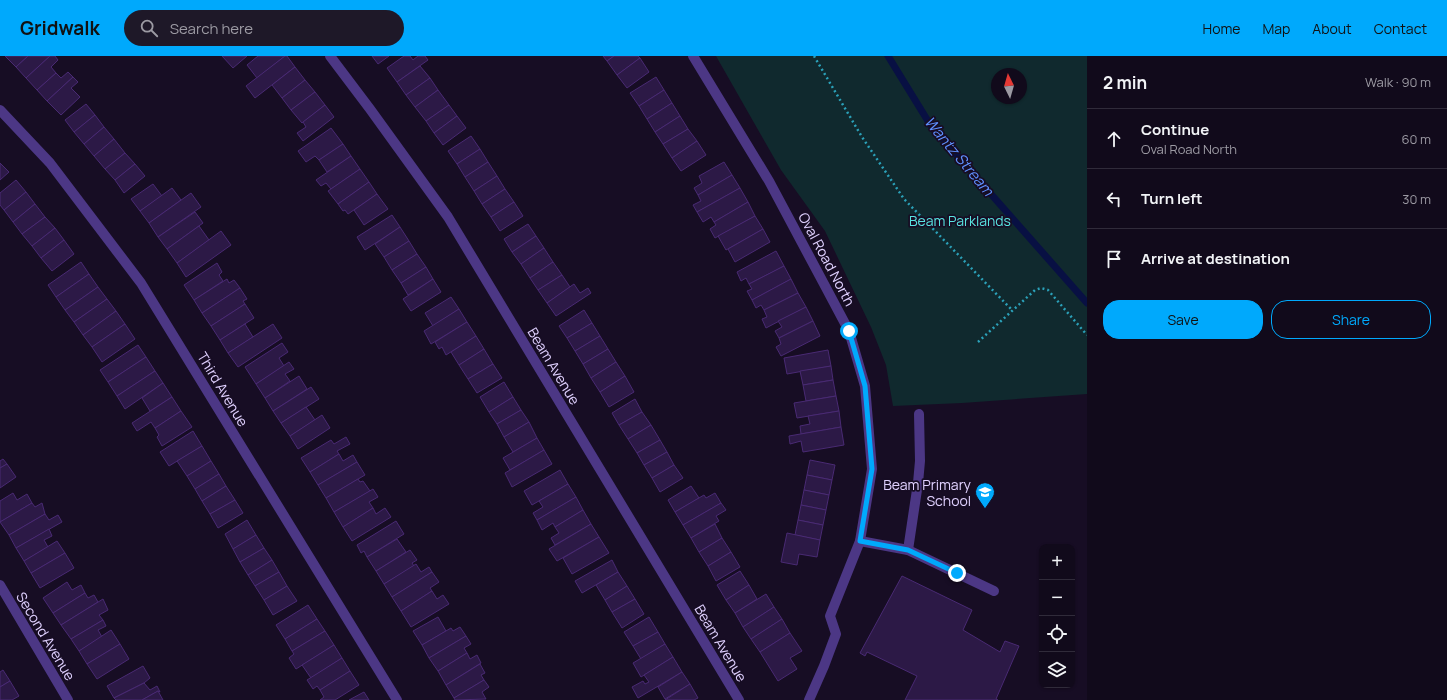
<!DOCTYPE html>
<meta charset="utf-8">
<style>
body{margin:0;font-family:Manrope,sans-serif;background:#1e1828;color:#f1f3f6}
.controls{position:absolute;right:12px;bottom:12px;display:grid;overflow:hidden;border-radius:8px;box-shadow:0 1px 3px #0004}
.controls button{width:36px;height:36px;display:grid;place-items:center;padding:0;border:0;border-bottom:1px solid #302b3a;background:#110a1b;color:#f1f3f6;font:20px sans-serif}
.compass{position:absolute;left:991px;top:12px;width:36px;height:36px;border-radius:50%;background:#110a1b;box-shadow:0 1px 3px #0004;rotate:355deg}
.stop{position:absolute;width:12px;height:12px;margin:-9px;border:3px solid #00a9fc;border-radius:50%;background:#fff}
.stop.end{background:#00a9fc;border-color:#fff;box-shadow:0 1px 4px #0008}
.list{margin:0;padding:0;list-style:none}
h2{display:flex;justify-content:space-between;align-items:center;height:52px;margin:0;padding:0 16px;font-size:17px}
h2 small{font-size:13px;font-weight:400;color:#9c9aa3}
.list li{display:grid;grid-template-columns:26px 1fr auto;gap:12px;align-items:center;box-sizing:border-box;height:60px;padding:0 16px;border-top:1px solid #302b3a}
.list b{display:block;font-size:15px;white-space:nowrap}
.list p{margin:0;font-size:13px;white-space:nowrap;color:#9c9aa3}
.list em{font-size:13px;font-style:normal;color:#9c9aa3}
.actions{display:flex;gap:8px;padding:12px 16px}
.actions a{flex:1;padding:9px 0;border:1px solid #00a9fc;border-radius:16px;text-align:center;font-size:14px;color:#00a9fc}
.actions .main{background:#00a9fc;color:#111}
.icon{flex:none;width:22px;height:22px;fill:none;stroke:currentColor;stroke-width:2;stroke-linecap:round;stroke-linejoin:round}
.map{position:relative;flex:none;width:1087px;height:644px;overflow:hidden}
header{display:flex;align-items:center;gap:24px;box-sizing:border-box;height:56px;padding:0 20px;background:#00a9fc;color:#111}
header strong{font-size:19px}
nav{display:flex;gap:22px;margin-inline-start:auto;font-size:14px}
.search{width:280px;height:36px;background:#1e1828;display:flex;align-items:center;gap:10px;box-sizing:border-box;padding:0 14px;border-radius:22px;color:#9c9aa3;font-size:15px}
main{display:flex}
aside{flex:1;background:#110a1b}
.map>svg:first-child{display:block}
.green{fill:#10292e;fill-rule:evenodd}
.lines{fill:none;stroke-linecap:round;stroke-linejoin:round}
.stream{stroke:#081043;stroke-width:7}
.building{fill:#2c1946;stroke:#492a73}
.path{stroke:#2ba1b9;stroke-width:2.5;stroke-dasharray:2 3;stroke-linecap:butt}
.lane{stroke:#4c3785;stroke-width:10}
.street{stroke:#4c3785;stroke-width:10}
.route{stroke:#00a9fc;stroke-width:5}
.labels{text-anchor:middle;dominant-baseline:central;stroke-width:3.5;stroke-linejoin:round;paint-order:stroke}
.park-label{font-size:14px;fill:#58e3e0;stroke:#170d24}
.street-label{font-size:14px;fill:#e0d1ff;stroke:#170d24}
.poi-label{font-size:14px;fill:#e0d1ff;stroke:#170d24;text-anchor:end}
.water-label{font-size:15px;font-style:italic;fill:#5f90ff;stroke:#170d24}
</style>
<header>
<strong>Gridwalk</strong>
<div class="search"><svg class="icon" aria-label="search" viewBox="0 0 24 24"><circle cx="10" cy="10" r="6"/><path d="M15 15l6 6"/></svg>Search here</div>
<nav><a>Home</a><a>Map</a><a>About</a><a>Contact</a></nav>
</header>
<main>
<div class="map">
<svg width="1087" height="644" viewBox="0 0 1087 644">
<rect width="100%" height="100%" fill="#170d24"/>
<path class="green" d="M716,0h371v338l-125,9 -69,3 -7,-41 -15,-38 -46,-96 -44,-61zM997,18h24v24h-24z"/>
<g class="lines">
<polyline class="stream" points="888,0 931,70 1087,247"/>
</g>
<g class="building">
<polygon points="5,0 28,0 16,11"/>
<polygon points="28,0 50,0 26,22 16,11"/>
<polygon points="50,0 55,0 58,4 51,11 56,17 37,34 26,22"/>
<polygon points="222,0 247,0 233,12"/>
<polygon points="258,0 285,0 257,22 247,9"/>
<polygon points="285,0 287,0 295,11 255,42 246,30"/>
<polygon points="372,0 389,0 378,8"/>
<polygon points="404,0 410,0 413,4 418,0 425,0 428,4 397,26 387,12"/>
<polygon points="603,0 614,0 607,5"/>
<polygon points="614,0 638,0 640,2 617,19 607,5"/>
<polygon points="640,2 649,16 627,32 617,19"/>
<polygon points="420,10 430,22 406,39 397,26"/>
<polygon points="295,11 305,24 282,42 272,29"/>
<polygon points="68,16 73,21 47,45 37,34 56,17 61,22"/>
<polygon points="73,21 78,26 71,32 80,41 61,59 47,45"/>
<polygon points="656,21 664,34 639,50 630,37"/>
<polygon points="430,22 438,34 415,51 406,39"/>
<polygon points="305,24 315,36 291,54 282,42"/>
<polygon points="438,34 449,49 426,65 415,51"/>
<polygon points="664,34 672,47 647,63 639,50"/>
<polygon points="315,36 325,49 302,67 291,54"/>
<polygon points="672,47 680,60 655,76 647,63"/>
<polygon points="86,48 95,59 74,76 65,64"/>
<polygon points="325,49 334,61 303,85 297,77 306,71 303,66"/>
<polygon points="449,49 457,60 434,77 426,65"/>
<polygon points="95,59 104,71 84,88 74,76"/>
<polygon points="457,60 466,72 443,89 434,77"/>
<polygon points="680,60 688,73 663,88 655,76"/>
<polygon points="104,71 114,83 94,100 84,88"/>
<polygon points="331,72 343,88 319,104 315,100 306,106 298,95"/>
<polygon points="688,73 697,85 672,102 663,88"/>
<polygon points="471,80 480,93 457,108 448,95"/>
<polygon points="114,83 125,97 105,113 94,100"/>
<polygon points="697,85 706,99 681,115 672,102"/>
<polygon points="343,88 351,100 327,116 319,104"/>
<polygon points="480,93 488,106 465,121 457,108"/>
<polygon points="125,97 135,108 115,124 105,113"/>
<polygon points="351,100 360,113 331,133 326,127 321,130 316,124"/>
<polygon points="488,106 497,120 474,135 465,121"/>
<polygon points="724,106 732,119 698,139 694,132 702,127 699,120"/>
<polygon points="0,107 9,116 0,124"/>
<polygon points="135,108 145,120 124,137 115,124"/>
<polygon points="360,113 369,126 338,148 328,135"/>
<polygon points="732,119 740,132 697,156 693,149 701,145 698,139"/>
<polygon points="497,120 505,133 482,148 474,135"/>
<polygon points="16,124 26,136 4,154 0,149 0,137"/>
<polygon points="369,126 377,138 348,158 345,154 343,155 338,148"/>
<polygon points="153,128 162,140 140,155 131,143"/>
<polygon points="172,132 181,144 149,167 140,155"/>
<polygon points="740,132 748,146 714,166 711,161 703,166 697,156"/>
<polygon points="505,133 514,146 491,161 482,148"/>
<polygon points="26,136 35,148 13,166 4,154"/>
<polygon points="191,137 201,151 158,181 149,167"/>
<polygon points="377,138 388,153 364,169 354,154"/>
<polygon points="514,146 523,160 500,175 491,161"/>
<polygon points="748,146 755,160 715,182 710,173 716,169 714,166"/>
<polygon points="35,148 45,161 22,178 13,166"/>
<polygon points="195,156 203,167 167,193 158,181"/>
<polygon points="392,159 400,171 365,194 357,181"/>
<polygon points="755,160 763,173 726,194 718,180"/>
<polygon points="45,161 55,172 32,190 22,178"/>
<polygon points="528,168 536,180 512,196 504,183"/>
<polygon points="199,170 209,184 177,207 167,193"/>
<polygon points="400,171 409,185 384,201 375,188"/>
<polygon points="55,172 64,184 41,202 32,190"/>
<polygon points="763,173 770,186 735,206 728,193"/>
<polygon points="221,175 231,189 186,221 177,207"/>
<polygon points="536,180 544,192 521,208 512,196"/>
<polygon points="64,184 74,198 52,215 41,202"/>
<polygon points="409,185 417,198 392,214 384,201"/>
<polygon points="544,192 553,206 530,222 521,208"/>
<polygon points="776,195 784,210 749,228 746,222 741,225 737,216"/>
<polygon points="417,198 426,211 401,227 392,214"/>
<polygon points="81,206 89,218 56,241 48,229"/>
<polygon points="553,206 562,219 538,234 530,222"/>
<polygon points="217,207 222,216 219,219 223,225 194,244 184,229"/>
<polygon points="784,210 791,223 752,244 747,235 752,233 749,228"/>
<polygon points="426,211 433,223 408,239 401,227"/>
<polygon points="89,218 98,231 65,254 56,241"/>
<polygon points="562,219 570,231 547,247 538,234"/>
<polygon points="227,223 229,227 234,224 240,232 202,257 194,244"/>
<polygon points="433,223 441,236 411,255 403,243"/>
<polygon points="791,223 798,237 764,254 761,249 756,252 752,244"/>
<polygon points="574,228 580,237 588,232 591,237 556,260 547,247"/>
<polygon points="98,231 107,243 74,266 65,254"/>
<polygon points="240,232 247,243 243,245 245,248 211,270 202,257"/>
<polygon points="798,237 806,251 766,272 762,263 767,261 764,254"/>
<polygon points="451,241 459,253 433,270 425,257"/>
<polygon points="107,243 116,255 83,279 74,266"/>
<polygon points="245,248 254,262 220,284 211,270"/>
<polygon points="806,251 813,265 779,282 775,275 782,271 778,265"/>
<polygon points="459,253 467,266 431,288 424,275"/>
<polygon points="584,254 592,267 567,282 559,270"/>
<polygon points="116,255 125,268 92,291 83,279"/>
<polygon points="813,265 820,280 781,300 776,291 781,288 779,282"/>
<polygon points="467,266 476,280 446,299 442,291 439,293 435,286"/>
<polygon points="592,267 600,280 575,295 567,282"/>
<polygon points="125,268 135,283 102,306 92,291"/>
<polygon points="245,268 253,281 228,297 220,284"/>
<polygon points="273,268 282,282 238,311 228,297"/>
<polygon points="476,280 484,293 459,309 451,296"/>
<polygon points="600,280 608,293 583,308 575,295"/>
<polygon points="282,287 288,296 279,302 284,310 256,328 245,311"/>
<polygon points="138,289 146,301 108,326 100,314"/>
<polygon points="484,293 493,308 468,323 459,309"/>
<polygon points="608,293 616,306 591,322 583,308"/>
<polygon points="828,294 831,310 787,318 784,302"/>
<polygon points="146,301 155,315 117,340 108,326"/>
<polygon points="289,306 294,313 285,318 290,325 265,342 256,328"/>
<polygon points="616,306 625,320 600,336 591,322"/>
<polygon points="493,308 502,322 477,337 468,323"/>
<polygon points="831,310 833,324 803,329 800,315"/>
<polygon points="155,315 163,327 125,353 117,340"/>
<polygon points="299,320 307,333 273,355 265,342"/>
<polygon points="625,320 634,336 609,351 600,336"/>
<polygon points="833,324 836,340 806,345 803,329"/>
<polygon points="504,326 513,341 489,356 480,341"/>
<polygon points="163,327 172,341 150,355 142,342"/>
<polygon points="311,331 319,343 281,367 273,355"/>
<polygon points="836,340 839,355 797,362 794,347"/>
<polygon points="172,341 181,355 155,372 151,366 137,375 132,367"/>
<polygon points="513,341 521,354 497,368 489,356"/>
<polygon points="635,343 642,356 619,369 612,357"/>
<polygon points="306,351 315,364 290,380 281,367"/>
<polygon points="521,354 529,366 504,381 497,368"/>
<polygon points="181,355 192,371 162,390 157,381 159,379 155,372"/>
<polygon points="839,355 841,371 801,378 800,370 810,368 808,360"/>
<polygon points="642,356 651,369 628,383 619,369"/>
<polygon points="322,359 330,372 298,393 290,380"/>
<polygon points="529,366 537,382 513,396 504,381"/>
<polygon points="651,369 660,384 637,397 628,383"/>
<polygon points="841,371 844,389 803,396 801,385 790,388 789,380"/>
<polygon points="193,375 202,390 169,410 160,396"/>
<polygon points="346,381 350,388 337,395 339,398 310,416 301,402 331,384 334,388"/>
<polygon points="537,382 544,394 510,414 503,402"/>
<polygon points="660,384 667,396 644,409 637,397"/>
<polygon points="202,390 211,405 187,420 177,405"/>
<polygon points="544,394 552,408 512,431 505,417"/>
<polygon points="667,396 674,409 652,422 644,409"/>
<polygon points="339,398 343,405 353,399 357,406 318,429 310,416"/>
<polygon points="3,403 7,408 0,412 0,405"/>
<polygon points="810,404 835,409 832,424 807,419"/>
<polygon points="211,405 219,418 195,433 187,420"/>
<polygon points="357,406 365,419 326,442 318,429"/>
<polygon points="7,408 16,421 0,432 0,412"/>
<polygon points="674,409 683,422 660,436 652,422"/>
<polygon points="560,414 568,428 532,449 524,435"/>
<polygon points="219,418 226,430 202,445 195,433"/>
<polygon points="807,419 832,424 829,439 804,434"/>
<polygon points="358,423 360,426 363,425 370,435 334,456 326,442"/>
<polygon points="568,428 576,441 537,464 533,457 543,451 539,445"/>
<polygon points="226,430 235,444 210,458 202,445"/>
<polygon points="691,430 699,442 675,456 668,444"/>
<polygon points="373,433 378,441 369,446 373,452 343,471 334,456"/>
<polygon points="804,434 829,439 826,454 801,449"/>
<polygon points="13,437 17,444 27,438 32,447 0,466 0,445"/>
<polygon points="715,437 721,447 683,469 675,456 704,439 706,442"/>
<polygon points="576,441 583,454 555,471 553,467 542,474 537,464"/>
<polygon points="235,444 243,457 218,472 210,458"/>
<polygon points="32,447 35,451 42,447 45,458 9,479 0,466"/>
<polygon points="721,447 726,454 716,460 719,465 691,482 683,469"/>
<polygon points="801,449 826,454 823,469 798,464"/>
<polygon points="373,452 376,458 385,452 391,461 352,485 343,471"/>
<polygon points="583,454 591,468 555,489 551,482 559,477 555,471"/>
<polygon points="45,458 49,464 58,459 62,466 16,492 9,479"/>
<polygon points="247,464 256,479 233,493 225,478"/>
<polygon points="798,464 823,469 820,484 795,479"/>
<polygon points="396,465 404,478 367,501 364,495 361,497 357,489"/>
<polygon points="591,468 599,481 557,505 549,493"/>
<polygon points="715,468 722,482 699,496 691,482"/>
<polygon points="49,473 52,480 44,484 48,491 24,505 16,492"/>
<polygon points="787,477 820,484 817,501 799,498 797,509 781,506"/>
<polygon points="256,479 264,492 240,506 233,493"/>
<polygon points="599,481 609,497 572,518 563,502"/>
<polygon points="722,482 731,496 708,510 699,496"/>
<polygon points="397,483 406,496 376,515 367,501"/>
<polygon points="57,485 65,497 31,517 24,505"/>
<polygon points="264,492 272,504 248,519 240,506"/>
<polygon points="410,494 417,504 412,507 414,510 384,528 376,515"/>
<polygon points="731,496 740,511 716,525 708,510"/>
<polygon points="65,497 74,512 40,532 31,517"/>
<polygon points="272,504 279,516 255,530 248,519"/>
<polygon points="612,504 618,516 582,537 575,525"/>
<polygon points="416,508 421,516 429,511 432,516 392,541 384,528"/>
<polygon points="740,515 749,529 726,544 717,529"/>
<polygon points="279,516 287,530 264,544 255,530"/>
<polygon points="432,516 439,526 430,532 432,535 401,555 392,541"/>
<polygon points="618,516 627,530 605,544 596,529"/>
<polygon points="902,520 972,554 963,574 1000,596 1005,585 1019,590 996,643 998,644 905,644 917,620 867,596 865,600 860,597"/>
<polygon points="67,526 72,534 81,529 85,537 53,557 43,542"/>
<polygon points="749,529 757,543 735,557 726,544"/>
<polygon points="287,530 297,545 273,559 264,544"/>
<polygon points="627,530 635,543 612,556 605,544"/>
<polygon points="432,535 437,543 443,539 449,548 411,571 401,555"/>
<polygon points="85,537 88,542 94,539 98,546 61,569 53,557"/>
<polygon points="766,538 774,551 743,571 735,557"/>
<polygon points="103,543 108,554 99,559 103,564 71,583 61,569"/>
<polygon points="635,543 644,558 622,572 612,556"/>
<polygon points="308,549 317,563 285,583 276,569"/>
<polygon points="774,551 782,563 751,583 743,571"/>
<polygon points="438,561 446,575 422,589 413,575"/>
<polygon points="649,561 658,576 633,590 624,576"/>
<polygon points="317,563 325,575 292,595 285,583"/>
<polygon points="782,563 790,577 760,596 751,583"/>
<polygon points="103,564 106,570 98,574 102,581 79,595 71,583"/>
<polygon points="460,571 466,580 429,602 422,589 451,572 453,575"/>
<polygon points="111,574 120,588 87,608 79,595"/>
<polygon points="325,575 334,589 296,613 289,602 294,598 292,595"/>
<polygon points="658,576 665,588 641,603 633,590"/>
<polygon points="790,577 802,595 790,602 797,613 778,625 760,596"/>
<polygon points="466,580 471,588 464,592 467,597 438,615 429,602"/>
<polygon points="120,588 129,603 97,623 87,608"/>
<polygon points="665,588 673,601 641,621 633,607"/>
<polygon points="334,589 342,602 311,622 302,609"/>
<polygon points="467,597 470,603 477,599 481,607 446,629 438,615"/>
<polygon points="673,601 682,616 638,642 632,631 643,625 645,628 649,626 644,619"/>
<polygon points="342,602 350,615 320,634 317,630 313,633 307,624"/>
<polygon points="480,608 485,617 481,619 484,624 454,642 446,629"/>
<polygon points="143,610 150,622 144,627 114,642 107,630"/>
<polygon points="3,614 10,625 0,631 0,616"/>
<polygon points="350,615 359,629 335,644 320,644 324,641 320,634"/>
<polygon points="682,616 690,628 665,643 658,631"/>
<polygon points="484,624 489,631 482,636 486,643 455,644 454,642"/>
<polygon points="10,625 19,640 12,644 0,644 0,631"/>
<polygon points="144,627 150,634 157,630 160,636 158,635 142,644 116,644 114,642"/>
<polygon points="690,628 698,642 694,644 665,644"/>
<polygon points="158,635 163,644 142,644"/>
<polygon points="364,636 369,644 349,644"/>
</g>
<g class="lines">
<g class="path">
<polyline points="814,0 862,81 904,143 1012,254"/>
<polyline points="978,286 1035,234 1041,232 1048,234 1087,279"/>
</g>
<g class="lane">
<polyline points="860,485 908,494 994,535"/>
<polyline points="908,494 918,427 920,405 919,358"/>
</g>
<g class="street">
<polyline points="330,0 370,53 448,161 739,644"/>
<polyline points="693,0 769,125 824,228 849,275 865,330 872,413 860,485 830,560 836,578 824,610 809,644"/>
<polyline points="0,54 50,107 141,227 397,644"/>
<polyline points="0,529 68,644"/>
</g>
</g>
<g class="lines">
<polyline class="route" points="849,275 865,330 872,413 860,485 908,494 957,517"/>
</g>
<defs>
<g id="school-pin" transform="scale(1)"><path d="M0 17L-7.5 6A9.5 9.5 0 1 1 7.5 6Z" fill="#00a9fc" stroke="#170d24"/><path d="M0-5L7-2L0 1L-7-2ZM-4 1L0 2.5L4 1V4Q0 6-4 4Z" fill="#fff"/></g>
</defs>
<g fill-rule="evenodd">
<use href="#school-pin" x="985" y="436"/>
</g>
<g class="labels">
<g class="park-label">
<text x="960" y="164">Beam Parklands</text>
</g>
<g class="street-label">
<text transform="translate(827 203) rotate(62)">Oval Road North</text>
<text transform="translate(554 310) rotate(59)">Beam Avenue</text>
<text transform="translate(223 333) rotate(59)">Third Avenue</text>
<text transform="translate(46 580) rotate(59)">Second Avenue</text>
<text transform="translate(721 587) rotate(59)">Beam Avenue</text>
</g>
<g class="poi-label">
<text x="971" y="428">Beam Primary<tspan x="971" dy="16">School</tspan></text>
</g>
<g class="water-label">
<text transform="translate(959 100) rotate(50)">Wantz Stream</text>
</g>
</g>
</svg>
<div class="controls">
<button>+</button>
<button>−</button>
<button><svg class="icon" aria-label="locate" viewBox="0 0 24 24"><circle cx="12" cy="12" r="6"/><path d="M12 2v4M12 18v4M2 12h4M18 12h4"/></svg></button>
<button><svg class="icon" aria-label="layers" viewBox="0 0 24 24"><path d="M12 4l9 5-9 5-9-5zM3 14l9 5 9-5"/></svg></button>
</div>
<svg class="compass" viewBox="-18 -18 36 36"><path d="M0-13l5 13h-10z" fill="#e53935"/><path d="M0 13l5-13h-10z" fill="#9c9aa3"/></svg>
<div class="stop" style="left:849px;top:275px"></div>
<div class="stop end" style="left:957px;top:517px"></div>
</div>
<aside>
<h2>2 min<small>Walk · 90 m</small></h2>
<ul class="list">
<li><svg class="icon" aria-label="ahead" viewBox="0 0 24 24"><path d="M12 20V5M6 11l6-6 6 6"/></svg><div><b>Continue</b><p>Oval Road North</p></div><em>60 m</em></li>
<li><svg class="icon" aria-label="left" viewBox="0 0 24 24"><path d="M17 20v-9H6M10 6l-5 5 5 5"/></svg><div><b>Turn left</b></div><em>30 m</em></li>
<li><svg class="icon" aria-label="arrive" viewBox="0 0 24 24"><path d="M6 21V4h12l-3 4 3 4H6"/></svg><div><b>Arrive at destination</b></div></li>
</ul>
<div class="actions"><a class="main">Save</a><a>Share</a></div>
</aside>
</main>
